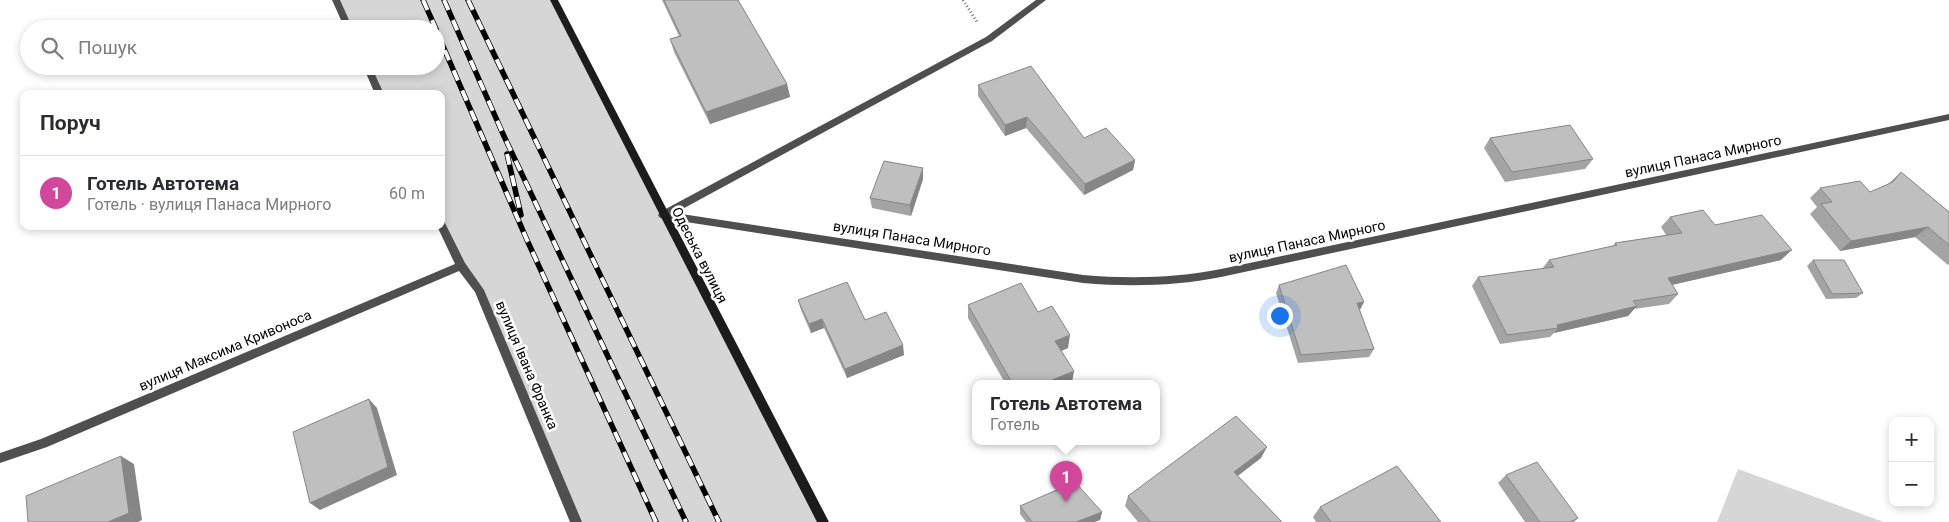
<!DOCTYPE html>
<html lang="uk">
<meta charset="utf-8">
<style>
body{margin:0;font-family:Roboto,sans-serif;background:#f7f7f7;color:#2b2b33}
.controls{position:absolute;right:15px;bottom:15px;display:grid;overflow:hidden;border-radius:10px;box-shadow:0 2px 8px #0003}
.controls button{width:45px;height:45px;display:grid;place-items:center;padding:0;border:0;border-bottom:1px solid #e1e1e2;background:#fff;color:#2b2b33;font:25px sans-serif}
.you{position:absolute;left:1279px;top:315px;width:18px;height:18px;margin:-12px;border:4px solid #fff;border-radius:50%;background:#1a73e8;box-shadow:0 0 0 8px #1a73e833}
.badge{display:grid;place-items:center;width:32px;height:32px;border-radius:50%;background:#000;color:#fff;font-size:16px;font-weight:700}
.pin{position:absolute;translate:-50% -41px;filter:drop-shadow(0 1px 2px #0008)}
.pin::after{content:'';position:absolute;top:26px;width:18px;height:15px;background:inherit;clip-path:polygon(0 0,100% 0,50% 100%)}
.popup{position:absolute;left:972px;top:380px;width:188px;height:65px;box-sizing:border-box;display:grid;place-content:center;border-radius:10px;background:#fff;filter:drop-shadow(0 1px 4px #0005);font-size:16px;white-space:nowrap;color:#7c7c81}
.popup b{font-size:19px;color:#2b2b33}
.popup::after{content:'';position:absolute;left:50%;top:100%;margin-left:-10px;border:10px solid transparent;border-top-color:#fff}
.list{margin:0;padding:0;list-style:none}
h2{display:flex;justify-content:space-between;align-items:center;height:65px;margin:0;padding:0 20px;font-size:21px}
h2 small{font-size:16px;font-weight:400;color:#7c7c81}
.list li{display:grid;grid-template-columns:32px 1fr auto;gap:15px;align-items:center;box-sizing:border-box;height:75px;padding:0 20px;border-top:1px solid #e1e1e2}
.list b{display:block;font-size:19px;white-space:nowrap}
.list p{margin:0;font-size:16px;white-space:nowrap;color:#7c7c81}
.list em{font-size:16px;font-style:normal;color:#7c7c81}
.icon{flex:none;width:28px;height:28px;fill:none;stroke:currentColor;stroke-width:2;stroke-linecap:round;stroke-linejoin:round}
.map{position:relative;flex:none;width:1949px;height:522px;overflow:hidden}
.search{position:absolute;background:#fff;box-shadow:0 2px 8px #0003;left:20px;top:20px;width:425px;height:55px;display:flex;align-items:center;gap:12px;box-sizing:border-box;padding:0 18px;border-radius:28px;color:#7c7c81;font-size:19px}
.panel{position:absolute;background:#fff;box-shadow:0 2px 8px #0003;left:20px;top:90px;width:425px;height:140px;border-radius:10px}
.map>svg:first-child{display:block}
.green{fill:#d6d6d6}
.lines{fill:none;stroke-linecap:round;stroke-linejoin:round}
.path{stroke:#717171;stroke-width:3;stroke-dasharray:1 2.5;stroke-linecap:butt}
.minor{fill:#4f4f4f;fill-rule:evenodd}
.secondary{fill:#1c1c1c;fill-rule:evenodd}
.rail-casing{stroke:#000;stroke-width:5.5}
.rail{stroke:#fff;stroke-width:4;stroke-dasharray:11;stroke-linecap:butt}
.wall{fill:#a4a4a4}
.shaded-wall{fill:#868686}
.building{fill:#bfbfbf;stroke:#868686}
.labels{text-anchor:middle;dominant-baseline:central;stroke-width:5;stroke-linejoin:round;paint-order:stroke}
.street-label{font-size:14px;fill:#000;stroke:#fff}
</style>
<div class="map">
<svg width="1949" height="522" viewBox="0 0 1949 522">
<rect width="100%" height="100%" fill="#fff"/>
<g class="green">
<polygon points="336,0 554,0 823,522 576,522 479,290 441,224 441,94 380,94 367,66 436,66 436,29 349,29"/>
<polygon points="1738,469 1884,522 1717,522"/>
</g>
<g class="lines">
<polyline class="path" points="963,0 977,22"/>
<g class="minor">
<polygon points="332,0 340,0 353,29 345,29"/>
<path d="M1036,0h10l-54,41 -317,172 408,62c47,4 92,3 138,-6l728,-155v6l-728,157c-46,9 -91,10 -138,6l-423,-65 -2,-3 2,-3 326,-175z"/>
<polygon points="363,66 371,66 384,94 375,94"/>
<polygon points="441,220 444,221 465,263 484,290 582,522 570,522 475,292 459,271 47,447 0,463 0,453 41,439 455,264 437,226 441,226"/>
</g>
<polygon class="secondary" points="550,0 558,0 829,522 817,522"/>
<g class="rail-casing">
<g id="rail">
<polyline points="423,0 436,29"/>
<polyline points="444,0 503,134 686,522"/>
<polyline points="468,0 719,522"/>
<polyline points="436,30 527,240 656,522"/>
<polyline points="507,154 521,215"/>
</g>
</g>
<use href="#rail" class="rail"/>
</g>
<g class="wall">
<polygon points="662,0 738,0 787,84 790,97 710,124 674,52 670,39 679,36"/>
<polygon points="978,85 1084,138 1135,160 1133,170 1084,195 1026,128 1005,136 978,96"/>
<polygon points="1490,138 1593,159 1585,169 1505,182 1484,148"/>
<polygon points="1901,172 1949,212 1949,264 1948,265 1915,237 1840,251 1810,214 1817,207 1810,198 1820,188 1870,192 1888,184"/>
<polygon points="923,179 911,216 872,208 870,198"/>
<polygon points="1670,217 1715,225 1781,260 1672,285 1678,294 1669,304 1634,309 1628,316 1554,333 1550,337 1500,344 1472,286 1478,277 1542,269 1549,260 1613,246 1615,243 1666,235 1661,227"/>
<polygon points="1813,260 1863,293 1856,298 1826,299 1807,266"/>
<polygon points="1279,285 1360,310 1359,310 1374,349 1369,357 1298,363 1276,293"/>
<polygon points="798,300 865,320 904,355 847,378 824,328 811,333 801,310"/>
<polygon points="968,305 1038,312 1068,348 1061,351 1072,383 1005,383 968,318"/>
<polygon points="1261,458 1238,476 1282,522 1138,522 1125,506 1128,496"/>
<polygon points="1506,475 1578,518 1574,522 1525,522 1498,483"/>
<polygon points="1020,506 1102,512 1100,520 1094,522 1026,522 1020,514"/>
<polygon points="1320,507 1441,522 1316,522 1313,517"/>
</g>
<g class="shaded-wall">
<polygon points="787,84 790,97 710,124 706,112"/>
<polygon points="1027,117 1026,128 1005,136 1005,125"/>
<polygon points="1135,160 1133,170 1084,195 1085,184"/>
<polygon points="923,168 923,179 911,216 910,205"/>
<polygon points="1928,227 1915,237 1840,251 1851,241"/>
<polygon points="1792,250 1781,260 1658,288 1668,278"/>
<polygon points="1364,302 1360,310 1353,311 1357,303"/>
<polygon points="1637,306 1628,316 1554,333 1558,328 1557,325"/>
<polygon points="822,319 824,328 811,333 809,324"/>
<polygon points="1070,335 1068,348 1054,354 1055,341"/>
<polygon points="903,345 904,355 847,378 845,369"/>
<polygon points="1074,371 1072,383 1045,383"/>
<polygon points="369,399 377,408 397,475 320,510 310,503"/>
<polygon points="1267,447 1261,458 1229,482 1234,472"/>
<polygon points="121,456 134,464 142,520 138,522 108,522"/>
<polygon points="1102,512 1100,520 1094,522 1076,522"/>
</g>
<g class="building">
<polygon points="664,0 738,0 787,84 706,112 670,39 681,36"/>
<polygon points="1031,66 1084,138 1106,128 1135,160 1085,184 1027,117 1005,125 978,85"/>
<polygon points="1570,125 1593,159 1512,172 1490,138"/>
<polygon points="884,161 923,168 910,205 870,198"/>
<polygon points="1901,172 1949,212 1949,245 1928,227 1851,241 1821,204 1832,202 1820,188 1860,181 1870,192 1893,182"/>
<polygon points="1703,210 1715,225 1762,215 1792,250 1668,278 1678,294 1633,301 1637,306 1557,325 1558,328 1507,335 1478,277 1554,267 1549,260 1617,245 1615,243 1682,233 1670,217"/>
<polygon points="1813,260 1844,260 1863,293 1832,294"/>
<polygon points="1346,265 1364,302 1357,303 1374,349 1301,355 1279,285"/>
<polygon points="847,282 865,320 886,312 903,345 845,369 822,319 809,324 798,300"/>
<polygon points="1021,283 1038,312 1052,306 1070,335 1055,341 1074,371 1045,383 1012,383 968,305"/>
<polygon points="369,399 388,467 310,503 293,432"/>
<polygon points="1236,416 1267,447 1234,472 1282,522 1151,522 1128,496"/>
<polygon points="121,456 129,513 108,522 28,522 26,496"/>
<polygon points="1537,462 1578,518 1570,522 1540,522 1506,475"/>
<polygon points="1397,466 1441,522 1331,522 1320,507"/>
<polygon points="1075,482 1102,512 1076,522 1032,522 1020,506"/>
</g>
<g class="labels">
<g class="street-label">
<text transform="translate(1703 156) rotate(-12)">вулиця Панаса Мирного</text>
<text transform="translate(912 238) rotate(9)">вулиця Панаса Мирного</text>
<text transform="translate(1307 241) rotate(-12)">вулиця Панаса Мирного</text>
<text transform="translate(700 255) rotate(63)">Одеська вулиця</text>
<text transform="translate(225 350) rotate(-23)">вулиця Максима Кривоноса</text>
<text transform="translate(527 365) rotate(67)">вулиця Івана Франка</text>
</g>
</g>
</svg>
<div class="controls">
<button>+</button>
<button>−</button>
</div>
<div class="you"></div>
<div class="pin badge" style="left:1066px;top:502px;background:#d1479c">1</div>
<div class="popup"><b>Готель Автотема</b>Готель</div>
<div class="search"><svg class="icon" aria-label="search" viewBox="0 0 24 24"><circle cx="10" cy="10" r="6"/><path d="M15 15l6 6"/></svg>Пошук</div>
<section class="panel">
<h2>Поруч<small></small></h2>
<ul class="list">
<li><span class="badge" style="background:#d1479c">1</span><div><b>Готель Автотема</b><p>Готель · вулиця Панаса Мирного</p></div><em>60 m</em></li>
</ul>
</section>
</div>
